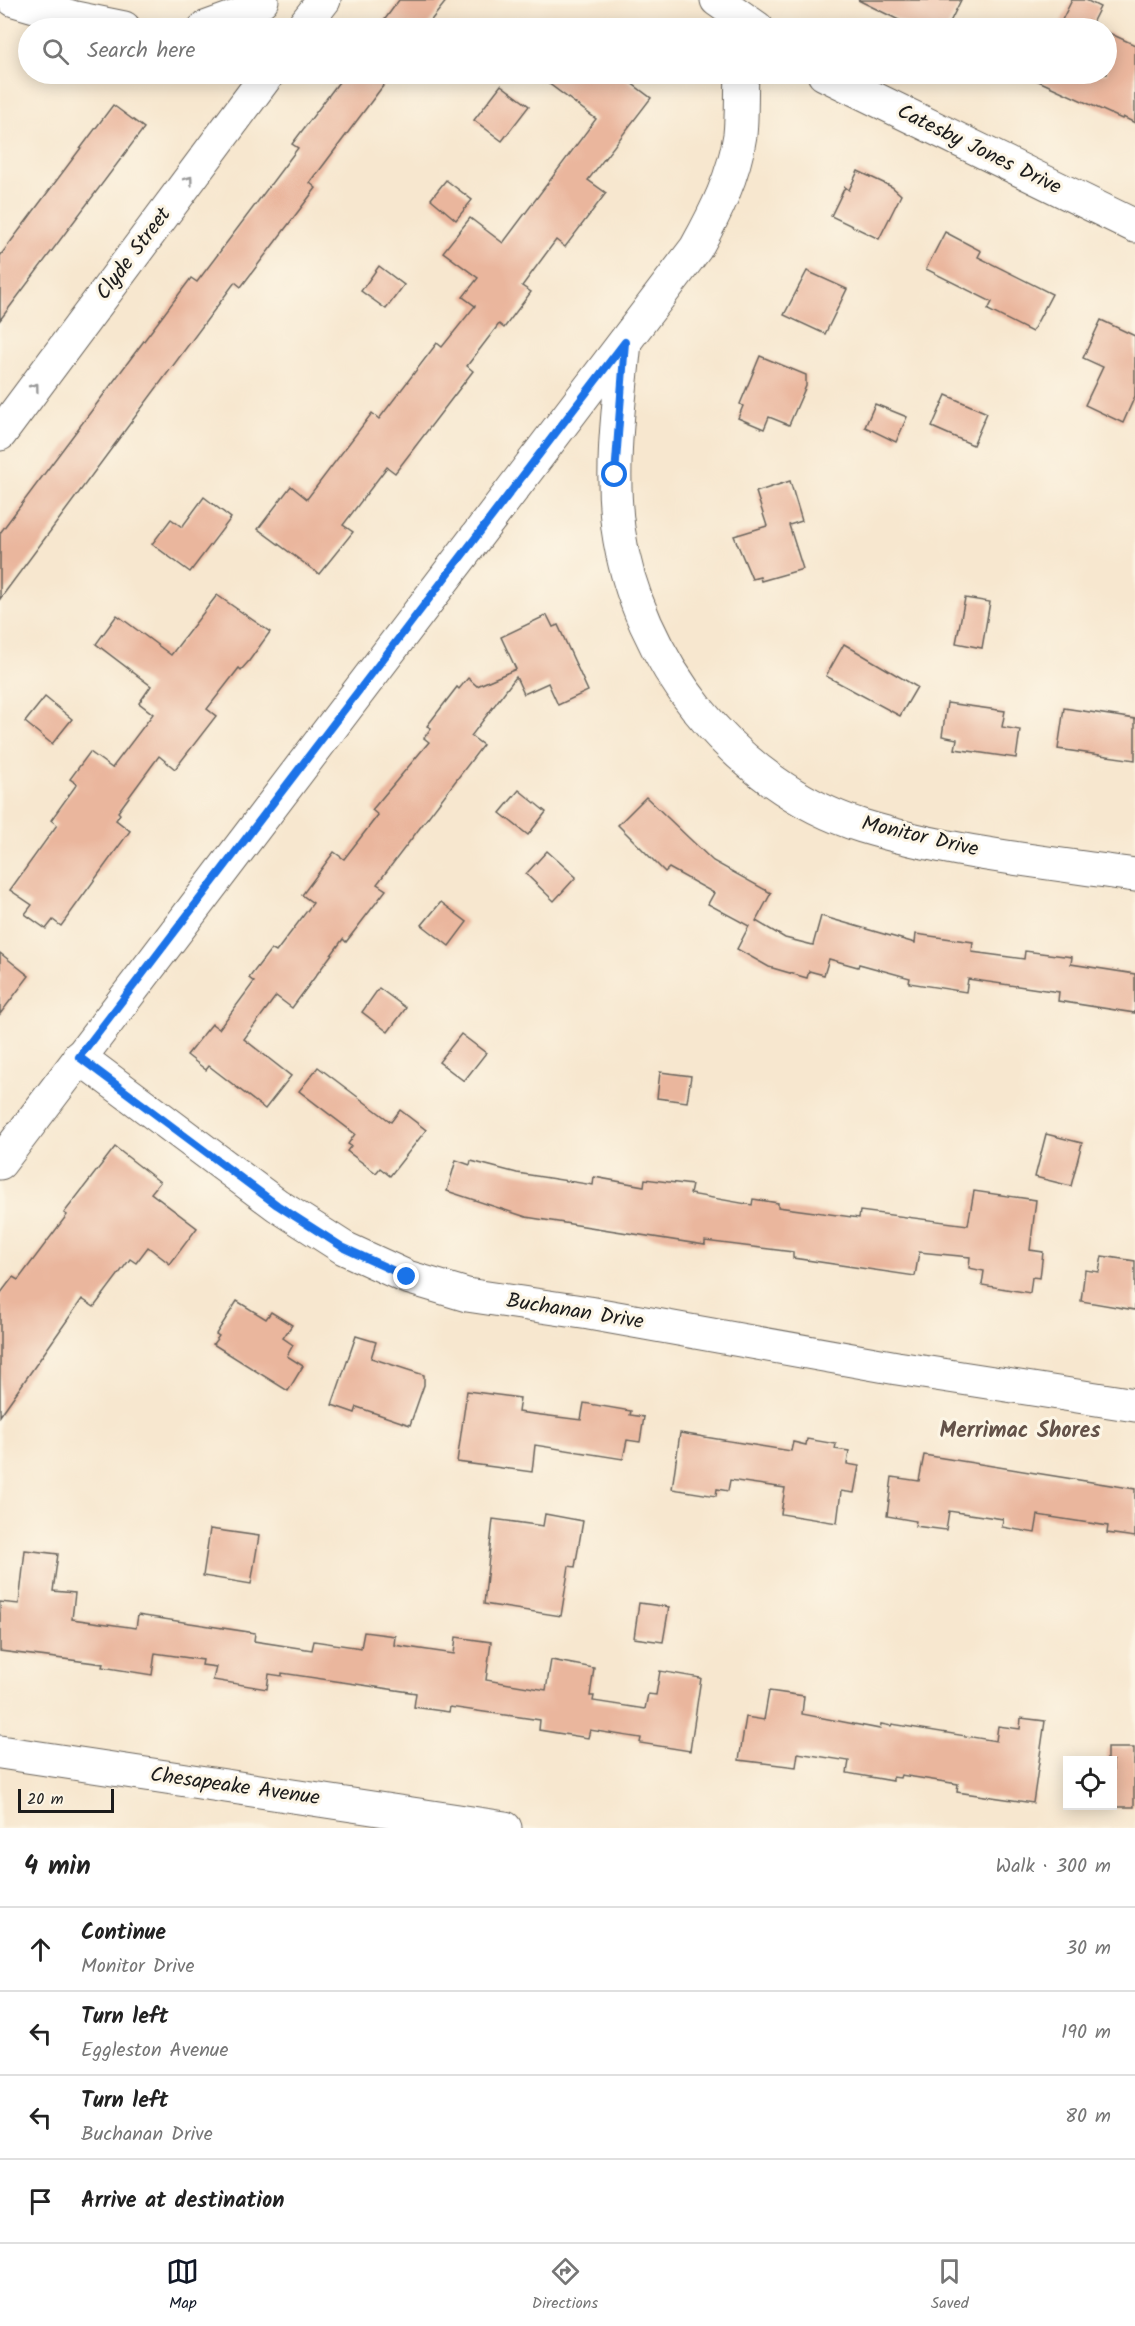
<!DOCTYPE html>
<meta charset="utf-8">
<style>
body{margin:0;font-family:Kalam,sans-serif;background:#f2f2f2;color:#222}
.controls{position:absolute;right:18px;bottom:18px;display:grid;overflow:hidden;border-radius:0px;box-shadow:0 3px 15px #0003}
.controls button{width:54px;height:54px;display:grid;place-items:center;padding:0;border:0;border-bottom:2px solid #e0e0e0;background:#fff;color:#222;font:30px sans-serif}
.scale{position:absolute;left:18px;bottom:15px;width:96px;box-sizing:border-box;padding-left:6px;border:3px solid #1c1c1c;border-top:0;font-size:16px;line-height:21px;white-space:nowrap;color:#1c1c1c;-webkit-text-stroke:4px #fcf5e5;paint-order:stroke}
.stop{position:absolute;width:18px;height:18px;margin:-14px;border:4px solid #1a73e8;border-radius:50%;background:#fff}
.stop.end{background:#1a73e8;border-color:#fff;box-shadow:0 2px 6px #0008}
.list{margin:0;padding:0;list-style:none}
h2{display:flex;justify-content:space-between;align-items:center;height:78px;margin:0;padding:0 24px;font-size:26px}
h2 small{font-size:20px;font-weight:400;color:#767676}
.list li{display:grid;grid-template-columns:39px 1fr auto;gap:18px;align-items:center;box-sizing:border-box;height:84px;padding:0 24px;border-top:2px solid #e0e0e0}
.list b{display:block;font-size:22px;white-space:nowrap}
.list p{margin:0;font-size:20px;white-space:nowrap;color:#767676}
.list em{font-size:20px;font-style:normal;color:#767676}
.icon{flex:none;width:33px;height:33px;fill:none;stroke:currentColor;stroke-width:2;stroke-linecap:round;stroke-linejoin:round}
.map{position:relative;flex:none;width:1135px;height:1828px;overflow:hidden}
.search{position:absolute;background:#fff;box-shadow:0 3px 15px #0003;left:18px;right:18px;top:18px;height:66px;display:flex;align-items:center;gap:15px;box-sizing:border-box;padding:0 21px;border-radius:33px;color:#767676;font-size:22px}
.sheet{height:414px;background:#fff}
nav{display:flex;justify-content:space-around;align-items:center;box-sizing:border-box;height:84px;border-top:2px solid #e0e0e0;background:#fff;font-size:16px;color:#767676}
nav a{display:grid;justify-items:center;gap:3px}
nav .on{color:#111827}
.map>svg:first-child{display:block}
.building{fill:#eab69d}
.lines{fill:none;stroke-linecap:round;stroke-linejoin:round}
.minor-casing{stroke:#69635b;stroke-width:35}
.minor{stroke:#fff;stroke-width:33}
.oneway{stroke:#999}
.route{stroke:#1a73e8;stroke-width:8}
.labels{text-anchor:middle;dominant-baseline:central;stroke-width:6;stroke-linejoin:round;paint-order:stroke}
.street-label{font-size:21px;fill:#1c1c1c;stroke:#fcf5e5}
.neighbourhood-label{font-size:22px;font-weight:bold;fill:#645249;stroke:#fcf5e5}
</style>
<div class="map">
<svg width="1135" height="1828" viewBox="0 0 1135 1828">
<rect width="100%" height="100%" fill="#fcf5e5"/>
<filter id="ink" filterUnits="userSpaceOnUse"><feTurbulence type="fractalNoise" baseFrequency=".0167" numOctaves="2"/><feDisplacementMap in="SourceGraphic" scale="12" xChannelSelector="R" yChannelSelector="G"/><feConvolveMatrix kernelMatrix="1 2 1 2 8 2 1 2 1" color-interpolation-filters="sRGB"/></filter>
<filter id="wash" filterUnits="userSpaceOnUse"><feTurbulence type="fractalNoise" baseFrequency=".008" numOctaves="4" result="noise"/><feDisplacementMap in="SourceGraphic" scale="24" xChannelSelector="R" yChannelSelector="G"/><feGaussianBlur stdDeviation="1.35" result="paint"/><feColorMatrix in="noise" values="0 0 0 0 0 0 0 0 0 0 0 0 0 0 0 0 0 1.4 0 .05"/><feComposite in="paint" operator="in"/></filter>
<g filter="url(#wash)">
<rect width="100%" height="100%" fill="#f7e7cf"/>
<g id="blocks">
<g class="building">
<polygon points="399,0 447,0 425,28 384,28 380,26"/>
<polygon points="858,0 961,0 947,28 915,28"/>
<polygon points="1072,0 1086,0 1100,7 1091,25 1098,28 1058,28"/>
<polygon points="1107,32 1135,45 1135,123 1123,117 1122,119 1023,74 1107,74"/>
<polygon points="345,74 392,74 310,183 316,188 241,287 235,282 0,599 0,533 191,278 197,282 298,148 292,144"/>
<polygon points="536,74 619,74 651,98 588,180 606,193 565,247 556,240 522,286 531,292 504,328 499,324 467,366 473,371 395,473 387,467 343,525 353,532 319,574 258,529 291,486 307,499 372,413 379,419 437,343 442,347 475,306 463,297 478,278 443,252 470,218 503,243 596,119"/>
<polygon points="501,85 529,106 502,141 474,120"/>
<polygon points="113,105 144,128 0,320 0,256"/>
<polygon points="858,171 892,187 901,195 879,239 831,216 845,187 849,190"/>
<polygon points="446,180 472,200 456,220 431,199"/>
<polygon points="945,232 981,251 978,257 1052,294 1032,332 988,310 992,302 926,269"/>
<polygon points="379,266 404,285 386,309 361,291"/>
<polygon points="807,271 847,289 825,334 784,315"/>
<polygon points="1101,320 1135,336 1135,396 1123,423 1085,405 1103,367 1083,358"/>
<polygon points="760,356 806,375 806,386 789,425 769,417 764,429 738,418 743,406 740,404"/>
<polygon points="946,395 987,413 973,445 932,427"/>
<polygon points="875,404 907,417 896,442 865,427"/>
<polygon points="790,481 802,521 789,525 803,569 761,581 760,577 752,579 734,536 767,526 756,492"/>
<polygon points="204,497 231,518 190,572 152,544 171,519 182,527"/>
<polygon points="217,595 270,632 249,661 241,670 239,668 207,709 216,716 175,769 159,756 118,812 120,814 116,820 130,831 61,926 53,920 46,929 25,914 32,905 10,890 57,825 51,820 77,784 70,779 90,752 112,768 153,714 139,703 151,686 96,644 117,615 171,655"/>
<polygon points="965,598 990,602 982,648 956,643"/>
<polygon points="547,615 553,627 558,625 588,691 558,705 548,683 524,694 516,677 471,736 483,745 377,884 386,890 346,942 343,939 292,1008 276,996 244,1039 291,1076 265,1109 209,1066 206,1070 187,1055 212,1024 219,1029 254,982 249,978 271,949 276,952 313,903 302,895 334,852 344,859 378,815 372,810 429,742 424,738 431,728 427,726 457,687 459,689 468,678 477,686 516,669 501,637"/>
<polygon points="844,644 917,687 900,716 826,676"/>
<polygon points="45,697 72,719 52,744 25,722"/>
<polygon points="947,703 1005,711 1002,727 1020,730 1016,758 955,749 957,739 942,736"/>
<polygon points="1064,708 1135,719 1135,760 1058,749"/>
<polygon points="519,790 546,812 528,835 500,813"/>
<polygon points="646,797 713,861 771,893 756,921 785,938 813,945 821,916 915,943 916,934 973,942 972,952 1024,959 1025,951 1072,957 1071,964 1135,974 1135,1013 1058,1001 1059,992 968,979 966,992 909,983 910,978 859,964 858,967 829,959 824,975 809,971 807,978 769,967 737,949 749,926 708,904 714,893 669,868 665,872 618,825"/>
<polygon points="547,851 576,877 554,901 526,874"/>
<polygon points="441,902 467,922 449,946 422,925"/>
<polygon points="0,953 29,976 0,1014"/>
<polygon points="379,988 406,1008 388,1032 362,1012"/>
<polygon points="461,1034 486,1053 464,1081 439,1062"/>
<polygon points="318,1067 391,1122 400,1110 426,1130 390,1176 380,1168 376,1173 347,1151 351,1146 348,1144 355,1134 299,1091"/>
<polygon points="660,1072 691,1076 687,1102 657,1098"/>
<polygon points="1046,1134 1082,1143 1071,1186 1035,1177"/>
<polygon points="115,1147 160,1182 151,1193 197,1228 170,1264 148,1247 136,1263 130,1259 94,1307 82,1299 0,1416 0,1294 13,1277 18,1280 67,1215 64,1213"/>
<polygon points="456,1160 470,1165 471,1161 517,1173 593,1185 594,1177 644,1186 645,1179 692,1185 690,1194 752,1205 753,1199 778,1203 778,1207 859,1218 860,1211 968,1225 974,1191 1036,1200 1030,1250 1043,1252 1040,1278 1032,1277 1030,1293 982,1285 984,1271 969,1268 970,1257 919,1252 915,1276 793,1258 793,1252 705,1241 705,1245 526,1217 447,1191"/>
<polygon points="1102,1256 1135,1261 1135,1310 1081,1301 1085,1270 1099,1272"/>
<polygon points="237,1301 266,1319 271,1312 292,1325 283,1338 293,1345 287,1356 303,1366 288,1391 213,1344 219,1336 216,1334"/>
<polygon points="356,1336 376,1342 371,1358 424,1375 424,1385 410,1425 357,1407 355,1413 332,1405"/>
<polygon points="467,1391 520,1398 518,1412 581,1420 584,1403 631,1411 630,1415 644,1417 640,1442 627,1440 623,1459 535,1445 532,1472 457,1462"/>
<polygon points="680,1433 791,1451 793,1442 806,1445 807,1439 836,1444 835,1449 849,1451 847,1464 859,1466 854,1493 841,1491 837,1523 781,1514 785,1488 730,1480 728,1491 717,1489 716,1496 672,1489"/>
<polygon points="924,1455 1135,1489 1135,1537 1107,1533 1108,1526 1038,1515 1035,1533 1002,1527 1003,1519 949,1511 946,1530 915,1526 916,1521 887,1516 892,1477 919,1481"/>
<polygon points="545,1514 583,1521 575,1567 569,1566 561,1616 484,1604 493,1519 543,1526"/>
<polygon points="210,1529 259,1536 251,1584 203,1576"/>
<polygon points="25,1550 58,1554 53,1591 75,1593 72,1619 136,1628 138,1615 255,1633 254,1641 312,1650 314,1641 361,1648 364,1632 395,1636 394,1645 454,1654 456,1637 491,1642 486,1680 546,1690 551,1660 594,1668 590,1696 594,1696 593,1701 645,1709 648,1694 656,1695 660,1671 701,1678 690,1751 640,1743 641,1738 590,1730 588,1738 539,1730 540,1720 450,1707 449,1712 414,1707 416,1693 282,1673 282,1676 269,1674 267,1689 213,1680 216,1667 202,1665 203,1660 155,1653 152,1675 102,1667 103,1664 0,1651 0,1602 19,1604"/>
<polygon points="639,1603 669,1607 663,1642 634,1638"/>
<polygon points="769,1691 804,1696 802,1714 880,1729 881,1724 891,1726 892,1724 996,1741 998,1726 1020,1729 1021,1718 1045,1721 1033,1803 957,1792 958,1784 901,1775 900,1778 893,1777 893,1781 847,1773 849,1761 798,1753 796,1767 739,1760 746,1717 764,1720"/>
<polygon points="1107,1748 1134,1748 1134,1807 1108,1807 1113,1806 1113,1761 1107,1761"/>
</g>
</g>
</g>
<g filter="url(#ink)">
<use href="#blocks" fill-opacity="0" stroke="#69635b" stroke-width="1.5"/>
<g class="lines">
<g class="minor-casing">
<g id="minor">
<polyline points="14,0 75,18 124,28"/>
<polyline points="717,0 757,28"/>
<polyline points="205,28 241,15 262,0"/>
<polyline points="302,28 324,0"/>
<polyline points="824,74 1135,226"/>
<path d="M625,342c-6,61 -15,125 -7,186 18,131 117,258 244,298 88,27 183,36 273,49"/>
<polyline points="0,434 268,74"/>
<polyline points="79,1057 277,1205 344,1248 407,1277 467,1295 589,1313 897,1368 1135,1405"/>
<path d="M0,1163l696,-915c20,-36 38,-72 44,-113 2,-20 1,-42 2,-61"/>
<polyline points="0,1752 505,1828"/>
</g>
</g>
<use href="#minor" class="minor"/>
</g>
<defs><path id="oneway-chevron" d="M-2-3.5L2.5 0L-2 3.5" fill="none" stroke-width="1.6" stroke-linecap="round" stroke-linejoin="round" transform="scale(1.5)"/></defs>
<g class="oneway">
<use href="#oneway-chevron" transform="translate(189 180) rotate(-53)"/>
<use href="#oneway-chevron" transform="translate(35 387) rotate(-53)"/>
</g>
</g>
<g class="lines" filter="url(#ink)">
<polyline class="route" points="407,1277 344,1248 277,1205 79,1057 625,342 615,475"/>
</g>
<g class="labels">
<g class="street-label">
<text transform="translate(979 150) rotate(26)">Catesby Jones Drive</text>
<text transform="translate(134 254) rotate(-53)">Clyde Street</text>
<text transform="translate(920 837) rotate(13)">Monitor Drive</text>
<text transform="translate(575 1312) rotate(9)">Buchanan Drive</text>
<text transform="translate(235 1787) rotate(8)">Chesapeake Avenue</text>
</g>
<g class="neighbourhood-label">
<text x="1020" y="1431">Merrimac Shores</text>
</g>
</g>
</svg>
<div class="controls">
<button><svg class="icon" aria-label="locate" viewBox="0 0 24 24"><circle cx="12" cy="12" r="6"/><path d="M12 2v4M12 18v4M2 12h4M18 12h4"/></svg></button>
</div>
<div class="scale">20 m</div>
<div class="stop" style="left:615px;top:475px"></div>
<div class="stop end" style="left:407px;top:1277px"></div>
<div class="search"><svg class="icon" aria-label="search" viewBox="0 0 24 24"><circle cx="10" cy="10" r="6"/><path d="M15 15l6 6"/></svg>Search here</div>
</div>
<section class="sheet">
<h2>4 min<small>Walk · 300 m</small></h2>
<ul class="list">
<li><svg class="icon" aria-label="ahead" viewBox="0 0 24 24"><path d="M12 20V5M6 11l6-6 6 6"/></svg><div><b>Continue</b><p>Monitor Drive</p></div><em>30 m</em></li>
<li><svg class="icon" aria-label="left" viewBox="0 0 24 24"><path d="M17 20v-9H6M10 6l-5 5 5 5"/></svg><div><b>Turn left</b><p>Eggleston Avenue</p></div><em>190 m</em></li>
<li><svg class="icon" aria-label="left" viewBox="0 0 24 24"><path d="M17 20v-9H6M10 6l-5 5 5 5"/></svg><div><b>Turn left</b><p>Buchanan Drive</p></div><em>80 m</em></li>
<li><svg class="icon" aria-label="arrive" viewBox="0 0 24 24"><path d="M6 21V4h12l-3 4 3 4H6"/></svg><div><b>Arrive at destination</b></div></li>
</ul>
</section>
<nav>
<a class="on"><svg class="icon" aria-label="map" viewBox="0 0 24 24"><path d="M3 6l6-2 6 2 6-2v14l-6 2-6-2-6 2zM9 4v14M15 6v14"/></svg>Map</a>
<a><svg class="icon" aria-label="directions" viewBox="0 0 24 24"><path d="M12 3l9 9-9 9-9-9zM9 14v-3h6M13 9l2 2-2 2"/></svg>Directions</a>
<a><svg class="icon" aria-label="saved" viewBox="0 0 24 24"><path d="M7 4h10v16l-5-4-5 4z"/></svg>Saved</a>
</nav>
